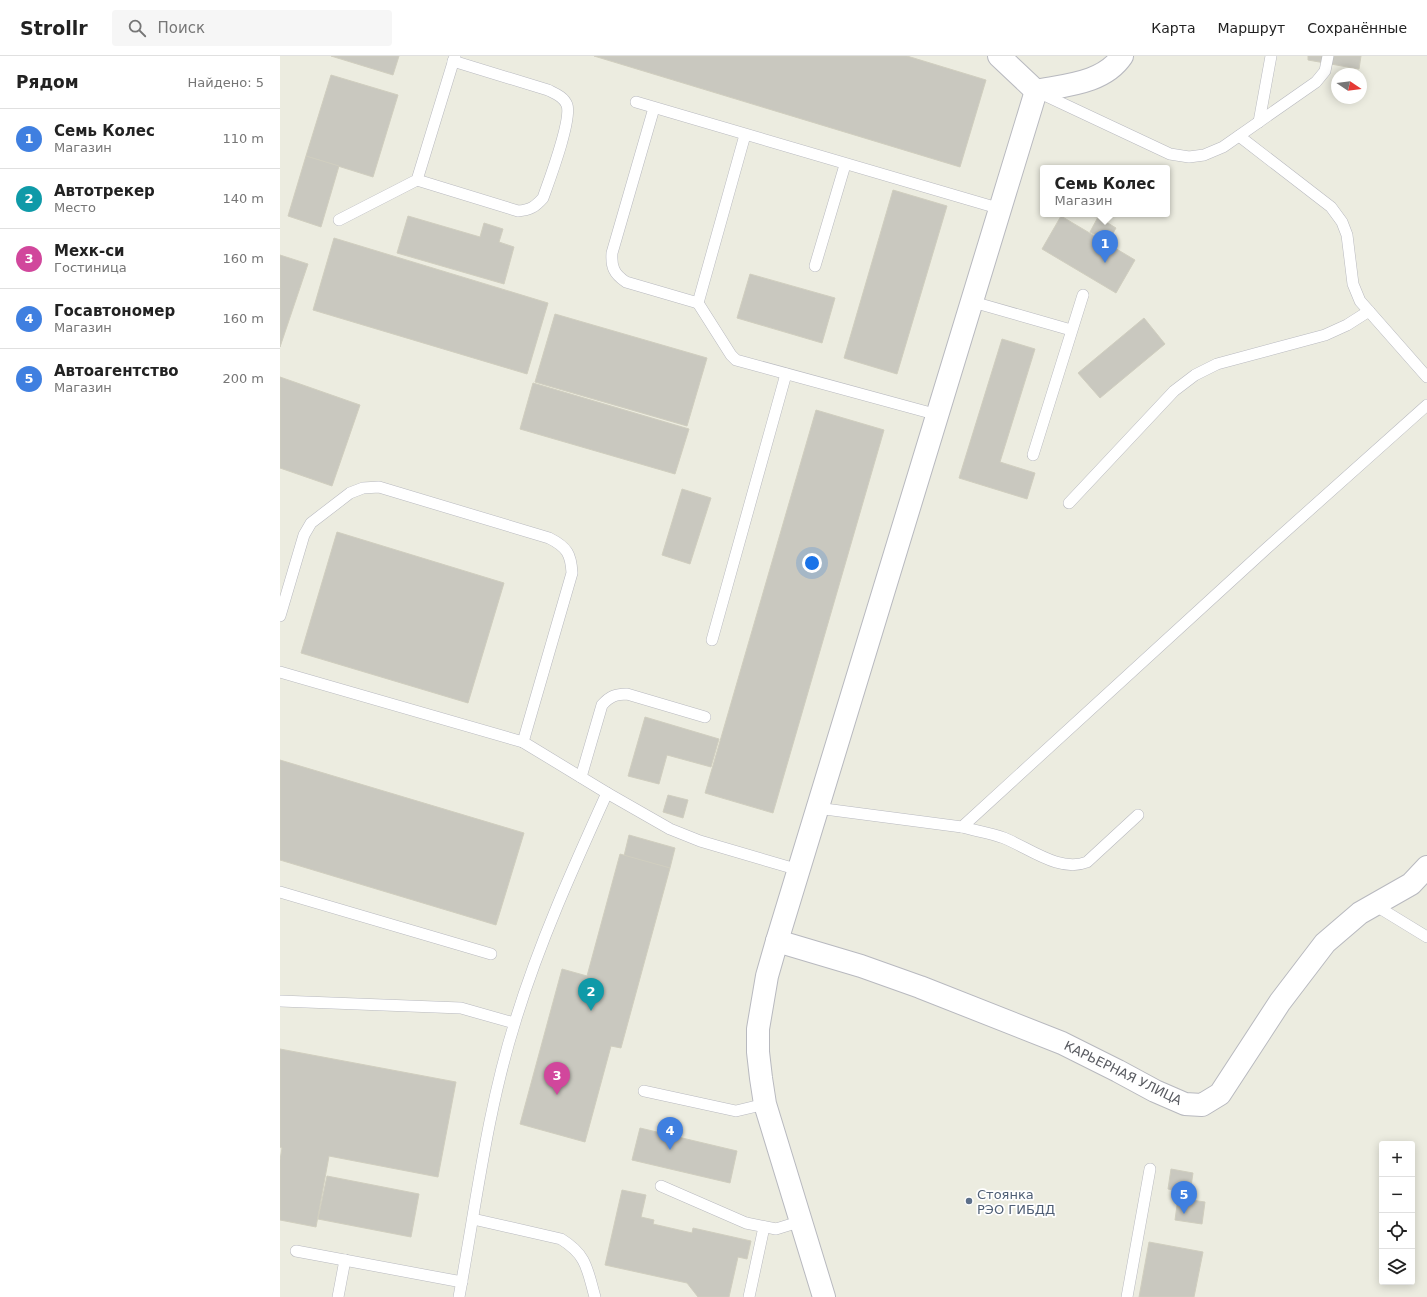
<!DOCTYPE html>
<html lang="ru">
<meta charset="utf-8">
<style>
body{margin:0;font-family:"DejaVu Sans",sans-serif;background:#f6f6f6;color:#222}
.controls{position:absolute;right:12px;bottom:12px;display:grid;overflow:hidden;border-radius:4px;box-shadow:0 2px 10px #0003}
.controls button{width:36px;height:36px;display:grid;place-items:center;padding:0;border:0;border-bottom:1px solid #e0e0e0;background:#fff;color:#222;font:20px sans-serif}
.compass{position:absolute;left:1051px;top:12px;width:36px;height:36px;border-radius:50%;background:#fff;box-shadow:0 2px 10px #0003;rotate:103deg}
.you{position:absolute;left:532px;top:507px;width:14px;height:14px;margin:-10px;border:3px solid #fff;border-radius:50%;background:#1a73e8;box-shadow:0 0 0 6px #1a73e833}
.badge{display:grid;place-items:center;width:26px;height:26px;border-radius:50%;background:#e75e2b;color:#fff;font-size:13px;font-weight:700}
.pin{position:absolute;translate:-50% -33px;filter:drop-shadow(0 1px 2px #0008)}
.pin::after{content:'';position:absolute;top:21px;width:14px;height:12px;background:inherit;clip-path:polygon(0 0,100% 0,50% 100%)}
.popup{position:absolute;left:760px;top:109px;width:130px;height:52px;box-sizing:border-box;display:grid;place-content:center;border-radius:4px;background:#fff;filter:drop-shadow(0 1px 3px #0005);font-size:13px;white-space:nowrap;color:#767676}
.popup b{font-size:15px;color:#222}
.popup::after{content:'';position:absolute;left:50%;top:100%;margin-left:-8px;border:8px solid transparent;border-top-color:#fff}
.list{margin:0;padding:0;list-style:none}
h2{display:flex;justify-content:space-between;align-items:center;height:52px;margin:0;padding:0 16px;font-size:17px}
h2 small{font-size:13px;font-weight:400;color:#767676}
.list li{display:grid;grid-template-columns:26px 1fr auto;gap:12px;align-items:center;box-sizing:border-box;height:60px;padding:0 16px;border-top:1px solid #e0e0e0}
.list b{display:block;font-size:15px;white-space:nowrap}
.list p{margin:0;font-size:13px;white-space:nowrap;color:#767676}
.list em{font-size:13px;font-style:normal;color:#767676}
.icon{flex:none;width:22px;height:22px;fill:none;stroke:currentColor;stroke-width:2;stroke-linecap:round;stroke-linejoin:round}
.map{position:relative;flex:none;width:1147px;height:1241px;overflow:hidden}
header{display:flex;align-items:center;gap:24px;box-sizing:border-box;height:56px;padding:0 20px;background:#fff;border-bottom:1px solid #e0e0e0}
header strong{font-size:19px}
nav{display:flex;gap:22px;margin-inline-start:auto;font-size:14px}
.search{width:280px;height:36px;background:#f6f6f6;display:flex;align-items:center;gap:10px;box-sizing:border-box;padding:0 14px;border-radius:4px;color:#767676;font-size:15px}
main{display:flex}
aside{flex:1;background:#fff}
.map>svg:first-child{display:block}
.building{fill:#c9c8bf;stroke:#d0cebf}
.lines{fill:none;stroke-linecap:round;stroke-linejoin:round}
.lane-casing{stroke:#b8b9bf;stroke-width:12}
.street-casing{stroke:#b8b9bf;stroke-width:24}
.lane{stroke:#fff;stroke-width:11}
.street{stroke:#fff;stroke-width:22}
.service-dot{fill:#5c6f8a;stroke:#fff;stroke-width:1.5}
.labels{text-anchor:middle;dominant-baseline:central;stroke-width:3.5;stroke-linejoin:round;paint-order:stroke}
.street-label{font-size:13px;fill:#595b61;stroke:#fff}
.service-label{font-size:13px;fill:#4e5e75;stroke:#fff;text-anchor:start}
</style>
<header>
<strong>Strollr</strong>
<div class="search"><svg class="icon" aria-label="search" viewBox="0 0 24 24"><circle cx="10" cy="10" r="6"/><path d="M15 15l6 6"/></svg>Поиск</div>
<nav><a>Карта</a><a>Маршрут</a><a>Сохранённые</a></nav>
</header>
<main>
<aside>
<h2>Рядом<small>Найдено: 5</small></h2>
<ul class="list">
<li><span class="badge" style="background:#3f7fe0">1</span><div><b>Семь Колес</b><p>Магазин</p></div><em>110 m</em></li>
<li><span class="badge" style="background:#0f9aa8">2</span><div><b>Автотрекер</b><p>Место</p></div><em>140 m</em></li>
<li><span class="badge" style="background:#d1479c">3</span><div><b>Мехк-си</b><p>Гостиница</p></div><em>160 m</em></li>
<li><span class="badge" style="background:#3f7fe0">4</span><div><b>Госавтономер</b><p>Магазин</p></div><em>160 m</em></li>
<li><span class="badge" style="background:#3f7fe0">5</span><div><b>Автоагентство</b><p>Магазин</p></div><em>200 m</em></li>
</ul>
</aside>
<div class="map">
<svg width="1147" height="1241" viewBox="0 0 1147 1241">
<rect width="100%" height="100%" fill="#ecece0"/>
<g class="building">
<polygon points="51,0 119,0 113,19"/>
<polygon points="314,0 627,0 706,24 680,111"/>
<polygon points="1028,0 1081,0 1079,13 1028,4"/>
<polygon points="51,19 118,39 93,121 26,100"/>
<polygon points="26,100 59,110 41,171 8,160"/>
<polygon points="613,134 667,150 617,318 564,302"/>
<polygon points="128,160 200,181 204,167 223,173 219,186 234,191 224,228 117,197"/>
<polygon points="781,160 855,204 836,237 762,193"/>
<polygon points="818,161 836,172 828,186 810,176"/>
<polygon points="54,182 268,247 247,318 33,254"/>
<polygon points="0,199 28,208 0,291"/>
<polygon points="470,218 555,242 542,287 457,262"/>
<polygon points="275,258 427,302 407,370 255,326"/>
<polygon points="864,262 885,288 820,342 798,317"/>
<polygon points="722,283 755,293 720,406 755,417 747,443 679,422"/>
<polygon points="0,321 80,349 52,430 0,412"/>
<polygon points="253,327 409,373 395,418 240,373"/>
<polygon points="536,354 604,374 493,757 425,737"/>
<polygon points="402,433 431,442 410,508 382,499"/>
<polygon points="57,476 224,527 188,647 21,597"/>
<polygon points="365,661 439,683 431,711 387,699 379,728 348,720"/>
<polygon points="0,704 244,777 216,869 0,804"/>
<polygon points="388,739 408,744 403,762 383,756"/>
<polygon points="349,779 395,792 390,812 344,800"/>
<polygon points="340,798 390,812 341,992 331,990 305,1086 240,1068 282,913 307,920"/>
<polygon points="0,993 176,1026 158,1121 49,1100 36,1171 0,1164 0,1104 2,1092 0,1091"/>
<polygon points="360,1072 457,1095 450,1127 352,1104"/>
<polygon points="891,1113 913,1117 910,1137 888,1133"/>
<polygon points="47,1120 139,1138 131,1181 38,1163"/>
<polygon points="342,1134 366,1139 361,1161 374,1164 373,1168 412,1177 413,1172 471,1185 467,1203 458,1201 449,1241 418,1241 407,1227 325,1209"/>
<polygon points="898,1142 925,1146 922,1168 895,1164"/>
<polygon points="869,1186 923,1196 914,1241 859,1241"/>
</g>
<g class="lines">
<g class="lane-casing">
<g id="lane">
<polyline points="760,37 890,98 909,101 924,99 943,91 1036,26 1045,15 1048,0"/>
<polyline points="356,46 721,153"/>
<path d="M374,52l-42,145c-1,14 2,21 14,29l72,21 47,-168"/>
<polyline points="979,66 991,0"/>
<polyline points="959,80 1051,151 1062,166 1067,179 1073,228 1080,245 1147,321"/>
<path d="M137,124l101,31c12,-1 17,-4 25,-13 6,-17 29,-78 24,-93 -3,-8 -11,-11 -19,-15l-95,-29"/>
<polyline points="59,164 137,124 175,0"/>
<polyline points="535,210 565,109"/>
<polyline points="693,246 791,274"/>
<polyline points="418,247 451,299 456,304 658,359"/>
<polyline points="753,399 803,239"/>
<polyline points="789,447 894,335 915,319 937,308 1045,279 1067,269 1089,255"/>
<path d="M0,560l24,-81 7,-12 39,-30 13,-5 16,-1 170,51c18,9 22,16 23,35l-49,169 84,51"/>
<polyline points="432,584 506,318"/>
<polyline points="0,616 243,686"/>
<path d="M301,721l21,-72c8,-9 14,-11 25,-11l78,23"/>
<polyline points="537,752 682,771 987,492 1147,349"/>
<path d="M682,771c14,4 29,6 42,11 25,10 56,35 83,24l51,-47"/>
<polyline points="0,836 211,898"/>
<polyline points="1093,848 1147,881"/>
<polyline points="0,945 181,952 234,967"/>
<polyline points="364,1035 456,1055 485,1048"/>
<polyline points="381,1130 466,1167 496,1173 522,1165"/>
<path d="M193,1163l88,20c26,16 26,30 34,58"/>
<polyline points="16,1195 182,1226"/>
<polyline points="58,1241 65,1204"/>
<path d="M179,1241c17,-92 28,-186 56,-275 24,-79 58,-154 92,-229l63,36 30,12 99,29"/>
<polyline points="469,1241 484,1171"/>
<polyline points="847,1241 870,1113"/>
</g>
</g>
<g class="street-casing">
<g id="street">
<polyline points="719,0 756,35"/>
<path d="M756,35c30,-6 68,-8 86,-35"/>
<polyline points="497,885 581,910 640,931 782,987 838,1015 875,1035 905,1048 922,1049 940,1038 1000,946 1045,887 1080,857 1131,828 1147,811"/>
<polyline points="544,1241 485,1048 481,1022 478,996 478,973 487,920 497,885 756,35"/>
</g>
</g>
<use href="#lane" class="lane"/>
<use href="#street" class="street"/>
</g>
<circle class="service-dot" cx="689" cy="1145" r="4"/>
<g class="labels">
<g class="street-label">
<text transform="translate(843 1017) rotate(26)">КАРЬЕРНАЯ УЛИЦА</text>
</g>
<g class="service-label">
<text x="697" y="1138">Стоянка<tspan x="697" dy="15">РЭО ГИБДД</tspan></text>
</g>
</g>
</svg>
<div class="controls">
<button>+</button>
<button>−</button>
<button><svg class="icon" aria-label="locate" viewBox="0 0 24 24"><circle cx="12" cy="12" r="6"/><path d="M12 2v4M12 18v4M2 12h4M18 12h4"/></svg></button>
<button><svg class="icon" aria-label="layers" viewBox="0 0 24 24"><path d="M12 4l9 5-9 5-9-5zM3 14l9 5 9-5"/></svg></button>
</div>
<svg class="compass" viewBox="-18 -18 36 36"><path d="M0-13l5 13h-10z" fill="#e53935"/><path d="M0 13l5-13h-10z" fill="#767676"/></svg>
<div class="you"></div>
<div class="pin badge" style="left:825px;top:207px;background:#3f7fe0">1</div>
<div class="popup"><b>Семь Колес</b>Магазин</div>
<div class="pin badge" style="left:311px;top:955px;background:#0f9aa8">2</div>
<div class="pin badge" style="left:277px;top:1039px;background:#d1479c">3</div>
<div class="pin badge" style="left:390px;top:1094px;background:#3f7fe0">4</div>
<div class="pin badge" style="left:904px;top:1158px;background:#3f7fe0">5</div>
</div>
</main>
